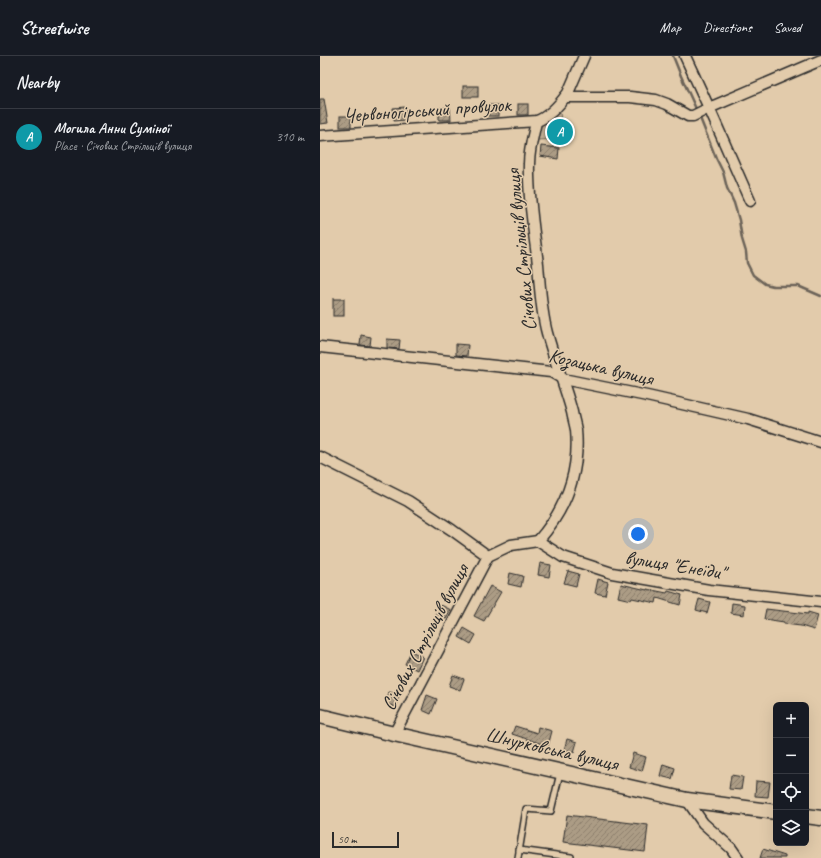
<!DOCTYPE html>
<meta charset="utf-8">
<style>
body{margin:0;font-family:Caveat,sans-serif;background:#242831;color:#f1f3f6}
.controls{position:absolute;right:12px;bottom:12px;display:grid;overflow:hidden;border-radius:6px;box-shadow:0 4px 16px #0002}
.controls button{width:36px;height:36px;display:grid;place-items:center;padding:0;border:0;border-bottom:1px solid #363941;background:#171b24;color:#f1f3f6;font:20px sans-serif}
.scale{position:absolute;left:12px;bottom:10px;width:67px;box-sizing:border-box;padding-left:4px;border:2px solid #2b2b2b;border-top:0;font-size:11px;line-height:14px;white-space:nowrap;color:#2b2b2b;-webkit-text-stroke:3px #e2cbab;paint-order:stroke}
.you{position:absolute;left:318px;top:478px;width:14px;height:14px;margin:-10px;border:3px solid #fff;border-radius:50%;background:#1a73e8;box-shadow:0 0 0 6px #1a73e833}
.badge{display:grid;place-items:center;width:26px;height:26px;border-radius:50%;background:#98999b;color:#fff;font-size:13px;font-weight:700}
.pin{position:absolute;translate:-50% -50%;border:2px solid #fff;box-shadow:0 1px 4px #0006}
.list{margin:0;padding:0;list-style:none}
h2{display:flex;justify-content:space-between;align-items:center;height:52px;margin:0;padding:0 16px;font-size:17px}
h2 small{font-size:13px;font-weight:400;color:#9ea1a6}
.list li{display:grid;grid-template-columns:26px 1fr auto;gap:12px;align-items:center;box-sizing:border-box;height:56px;padding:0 16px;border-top:1px solid #363941}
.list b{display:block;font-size:15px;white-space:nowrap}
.list p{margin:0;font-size:13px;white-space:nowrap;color:#9ea1a6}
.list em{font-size:13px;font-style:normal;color:#9ea1a6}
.icon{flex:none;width:22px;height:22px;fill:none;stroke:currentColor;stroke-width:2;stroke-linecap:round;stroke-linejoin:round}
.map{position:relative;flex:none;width:501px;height:802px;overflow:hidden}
header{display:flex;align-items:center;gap:24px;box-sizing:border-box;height:56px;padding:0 20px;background:#171b24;border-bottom:1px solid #363941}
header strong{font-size:19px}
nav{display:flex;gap:22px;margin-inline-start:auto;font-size:14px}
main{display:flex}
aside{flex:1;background:#171b24}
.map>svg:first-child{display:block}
.grass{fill:url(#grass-tufts);stroke:#786e60}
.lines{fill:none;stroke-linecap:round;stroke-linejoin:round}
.stream{stroke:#6c6459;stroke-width:2.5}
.building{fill:url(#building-hatch);stroke:#2b2b2b}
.lane-casing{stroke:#2b2b2b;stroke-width:8}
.street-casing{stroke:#2b2b2b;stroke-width:13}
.secondary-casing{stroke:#2b2b2b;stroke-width:17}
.lane{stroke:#e2cbab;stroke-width:5}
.street{stroke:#e2cbab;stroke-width:10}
.secondary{stroke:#e2cbab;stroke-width:14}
.labels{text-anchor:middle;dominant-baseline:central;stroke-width:3;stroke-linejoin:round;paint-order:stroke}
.street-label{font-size:20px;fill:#2b2b2b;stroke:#e2cbab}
</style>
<header>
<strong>Streetwise</strong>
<nav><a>Map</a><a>Directions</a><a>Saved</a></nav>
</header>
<main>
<aside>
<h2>Nearby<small></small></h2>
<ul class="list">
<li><span class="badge" style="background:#0f9aa8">A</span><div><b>Могила Анни Суміної</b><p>Place · Січових Стрільців вулиця</p></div><em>310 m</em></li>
</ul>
</aside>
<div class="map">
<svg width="501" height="802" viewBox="0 0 501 802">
<defs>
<pattern id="grass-tufts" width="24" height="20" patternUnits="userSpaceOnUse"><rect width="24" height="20" fill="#c4b096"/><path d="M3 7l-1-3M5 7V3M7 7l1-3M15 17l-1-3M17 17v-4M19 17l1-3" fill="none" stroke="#9f8f7b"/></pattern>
<pattern id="building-hatch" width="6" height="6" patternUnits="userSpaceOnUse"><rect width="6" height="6" fill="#ac9c85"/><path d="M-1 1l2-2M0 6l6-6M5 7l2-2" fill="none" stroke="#8c7f6d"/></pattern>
</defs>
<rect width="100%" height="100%" fill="#e2cbab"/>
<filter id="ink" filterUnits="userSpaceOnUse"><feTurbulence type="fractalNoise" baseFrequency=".025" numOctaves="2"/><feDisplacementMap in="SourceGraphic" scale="8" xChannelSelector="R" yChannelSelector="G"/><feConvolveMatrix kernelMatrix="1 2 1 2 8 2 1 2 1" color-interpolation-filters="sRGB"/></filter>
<g filter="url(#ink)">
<polygon class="grass" points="237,54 240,54 242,83 216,84 218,72 221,67"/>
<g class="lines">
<g class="stream">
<polyline points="353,0 361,20 377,55"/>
<polyline points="380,62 396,102 403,116 407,132 414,147 419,164 422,183 426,196 427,207 433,219 445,228 453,230 478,230 501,240"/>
</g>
</g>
<g class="building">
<rect x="143" y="30" width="15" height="11"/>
<polygon points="0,43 4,43 8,67 0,68"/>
<rect x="198" y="48" width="10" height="11"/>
<rect x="168" y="49" width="10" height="11"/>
<polygon points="85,51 86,64 74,65 73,52"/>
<polygon points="130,51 131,64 119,64 119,52"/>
<rect x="20" y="60" width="11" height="11"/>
<polygon points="221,90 239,92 238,103 220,100"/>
<rect x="13" y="243" width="11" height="17"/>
<polygon points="41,279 51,281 50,290 40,289"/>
<polygon points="67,283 80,284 79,293 67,292"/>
<polygon points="136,288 148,289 147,300 136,299"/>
<polygon points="220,507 231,509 229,521 218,519"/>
<polygon points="248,515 259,518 256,530 244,527"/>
<polygon points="190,517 203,520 201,531 188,528"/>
<polygon points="278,523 288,526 285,539 275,537"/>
<polygon points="301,528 327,534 327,533 347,537 348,535 362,539 360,549 337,542 336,547 312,542 311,544 298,541"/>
<polygon points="170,530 181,536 164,565 154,560"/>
<polygon points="379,543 390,546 387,557 376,554"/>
<polygon points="412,547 425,549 424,559 411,557"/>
<polygon points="121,549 131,554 126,563 116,558"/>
<polygon points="446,553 488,558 488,556 498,559 494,574 481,570 464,568 464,566 444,563"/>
<polygon points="144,572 156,579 151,588 139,581"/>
<polygon points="91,595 103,601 97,614 85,608"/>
<polygon points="133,619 144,623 140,634 129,630"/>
<polygon points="69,636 79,638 76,651 66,648"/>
<polygon points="107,639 117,643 111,658 102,654"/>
<polygon points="195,670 217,677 218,671 232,675 228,690 192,678"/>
<polygon points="247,683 257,686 254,696 244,694"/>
<polygon points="313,697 326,701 322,715 309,711"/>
<polygon points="343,708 355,712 352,723 340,720"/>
<polygon points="411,719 423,721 421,734 409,733"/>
<polygon points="436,725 450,726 448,741 435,740"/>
<polygon points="247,759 328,769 325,796 243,786"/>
<polygon points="443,793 465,800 465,802 440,802"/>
</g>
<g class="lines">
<g class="lane-casing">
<g id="lane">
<polyline points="199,794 251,801"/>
<polyline points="198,802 206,753 231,755 240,717"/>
</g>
</g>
<g class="street-casing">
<g id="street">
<polyline points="365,0 389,52 430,145"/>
<polyline points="245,41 310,41 336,44 347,48 368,60 373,60 389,52 501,4"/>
<path d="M217,65l-1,1c-3,14 -7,28 -7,42 -1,33 5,67 9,100 2,23 3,47 9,69 7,27 18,52 25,79 1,6 3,12 4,18 4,43 -10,79 -38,111"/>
<path d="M0,80l217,-15c13,-5 23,-17 31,-28l16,-37"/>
<polyline points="0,291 231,316 243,323 327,340 428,363 501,386"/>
<polyline points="0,401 88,445 132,474 168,500 191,489 218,485 243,501 292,517 389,534 501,546"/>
<polyline points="74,678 168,500"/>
<polyline points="367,744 383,767 411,792 418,802"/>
</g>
</g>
<g class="secondary-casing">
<g id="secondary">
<polyline points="0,660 74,678 367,744 456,756"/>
<polyline points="486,760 501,762"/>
</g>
</g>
<use href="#lane" class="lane"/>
<use href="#street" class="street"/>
<use href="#secondary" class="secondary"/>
</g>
</g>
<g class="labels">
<g class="street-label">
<text transform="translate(107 54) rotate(-4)">Червоногірський провулок</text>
<text transform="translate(201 194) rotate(-96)">Січових Стрільців вулиця</text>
<text transform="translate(281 311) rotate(13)">Козацька вулиця</text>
<text transform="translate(355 509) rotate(9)">вулиця "Енеїди"</text>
<text transform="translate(105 581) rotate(-62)">Січових Стрільців вулиця</text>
<text transform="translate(232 693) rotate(13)">Шнурковська вулиця</text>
</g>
</g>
</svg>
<div class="controls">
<button>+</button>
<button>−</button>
<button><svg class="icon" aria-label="locate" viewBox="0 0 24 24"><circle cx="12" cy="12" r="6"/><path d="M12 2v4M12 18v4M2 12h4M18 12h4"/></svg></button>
<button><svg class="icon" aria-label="layers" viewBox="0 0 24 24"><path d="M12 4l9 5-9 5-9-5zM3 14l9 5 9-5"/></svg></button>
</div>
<div class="scale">50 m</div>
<div class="you"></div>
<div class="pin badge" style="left:240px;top:76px;background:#0f9aa8">A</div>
</div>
</main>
